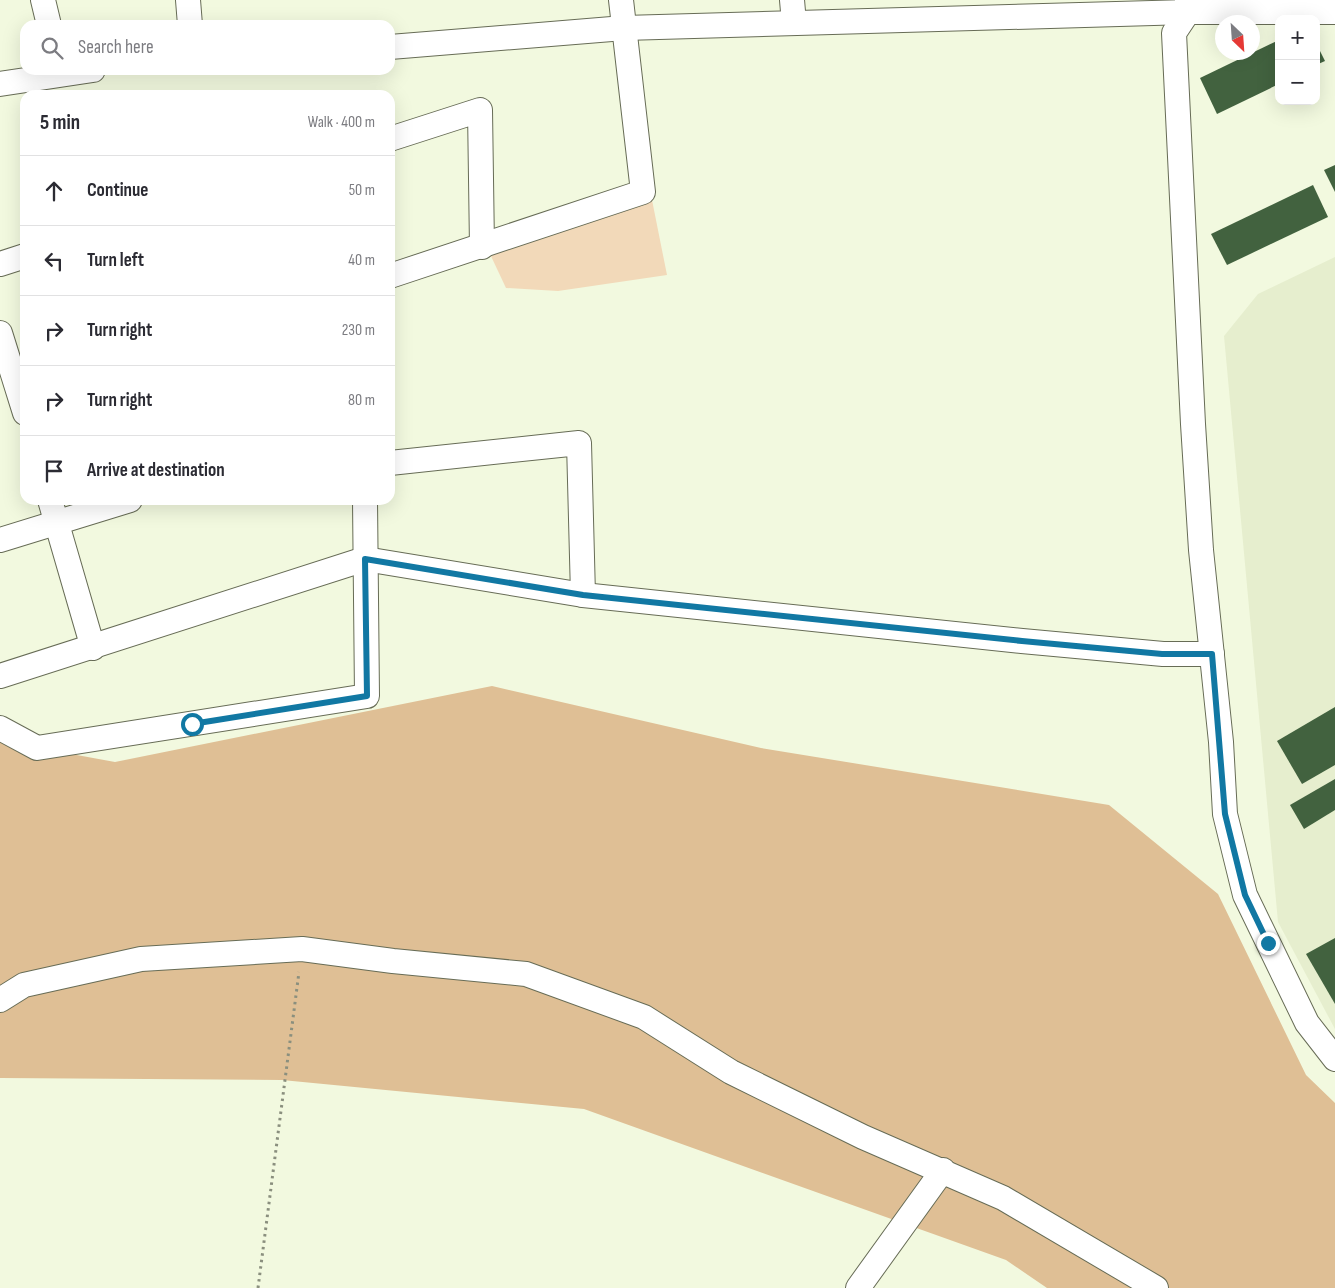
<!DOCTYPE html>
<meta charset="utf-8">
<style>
body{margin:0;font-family:"Sofia Sans Condensed",sans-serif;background:#f2f2f3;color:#2b2b33}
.controls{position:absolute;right:15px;top:15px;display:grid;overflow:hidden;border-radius:10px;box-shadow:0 5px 20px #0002}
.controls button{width:45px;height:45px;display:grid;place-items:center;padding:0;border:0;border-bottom:1px solid #e1e1e2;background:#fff;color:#2b2b33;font:25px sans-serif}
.compass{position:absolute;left:1215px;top:15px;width:45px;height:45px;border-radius:50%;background:#fff;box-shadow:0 5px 20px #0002;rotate:155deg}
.stop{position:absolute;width:15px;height:15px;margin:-11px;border:4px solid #1178a3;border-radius:50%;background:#fff}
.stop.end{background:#1178a3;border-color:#fff;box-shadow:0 1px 5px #0008}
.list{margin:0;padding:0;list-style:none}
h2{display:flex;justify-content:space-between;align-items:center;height:65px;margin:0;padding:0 20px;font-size:21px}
h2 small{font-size:16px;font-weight:400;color:#7c7c81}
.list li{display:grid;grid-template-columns:32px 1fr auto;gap:15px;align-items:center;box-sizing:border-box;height:70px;padding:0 20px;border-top:1px solid #e1e1e2}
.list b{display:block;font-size:19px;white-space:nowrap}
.list em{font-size:16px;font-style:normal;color:#7c7c81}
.icon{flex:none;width:28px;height:28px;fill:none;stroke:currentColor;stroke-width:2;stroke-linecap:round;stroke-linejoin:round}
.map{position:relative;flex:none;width:1335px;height:1288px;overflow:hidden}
.search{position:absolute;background:#fff;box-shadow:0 5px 20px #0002;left:20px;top:20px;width:375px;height:55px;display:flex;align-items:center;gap:12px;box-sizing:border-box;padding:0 18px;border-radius:15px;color:#7c7c81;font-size:19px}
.panel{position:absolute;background:#fff;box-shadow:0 5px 20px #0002;left:20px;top:90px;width:375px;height:415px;border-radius:15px}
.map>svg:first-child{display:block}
.built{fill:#e6eece}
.green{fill:#f2d9b9}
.forest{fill:#dfbf95}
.building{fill:#42623f}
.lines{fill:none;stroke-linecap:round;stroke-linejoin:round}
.street-casing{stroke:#676c56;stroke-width:26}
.path{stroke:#8a8f7e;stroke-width:3;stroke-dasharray:2.5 4;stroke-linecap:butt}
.street{stroke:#fff;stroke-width:24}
.route{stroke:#1178a3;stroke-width:6}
</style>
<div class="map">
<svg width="1335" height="1288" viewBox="0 0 1335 1288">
<rect width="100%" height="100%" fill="#f2f9df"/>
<polygon class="built" points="1335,257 1335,1029 1278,922 1224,336 1258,294"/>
<polygon class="green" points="652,200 667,275 558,291 506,288 490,254"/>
<polygon class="forest" points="492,686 761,748 1109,805 1218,894 1306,1075 1335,1103 1335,1288 1047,1288 1006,1260 584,1109 282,1080 0,1078 0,741 115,762"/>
<g class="building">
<polygon points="1279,40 1279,84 1217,114 1200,78"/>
<polygon points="1316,43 1325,61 1316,65"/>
<polygon points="1335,165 1335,192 1324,170"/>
<polygon points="1313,185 1328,217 1227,265 1211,234"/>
<polygon points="1335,707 1335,765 1302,784 1277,741"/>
<polygon points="1335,779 1335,810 1304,829 1290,805"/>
<polygon points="1335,938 1335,1004 1306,954"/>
</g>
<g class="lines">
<g class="street-casing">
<g id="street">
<polyline points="43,0 49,25"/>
<polyline points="188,0 190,25"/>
<polyline points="792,0 794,23"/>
<polyline points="1187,0 1188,12 1174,33 1193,424 1201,550 1221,742 1225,814 1245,895 1307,1023 1335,1059"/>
<polyline points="390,47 624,28 1188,12 1335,12"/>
<polyline points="0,84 93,70"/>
<polyline points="390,139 480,110 482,247"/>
<polyline points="0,264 25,256"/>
<polyline points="390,276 643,192 621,0"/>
<polyline points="0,333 25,413"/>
<polyline points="390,463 579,443 583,595"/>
<polyline points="50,500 93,648"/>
<polyline points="0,540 130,500"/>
<polyline points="0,676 365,559 583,595 1022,641 1163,654 1212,654"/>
<polyline points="0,728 37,748 367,696 365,500"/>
<polyline points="0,1000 24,985 141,959 302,949 393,961 526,974 644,1017 731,1072 863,1137 1003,1198 1156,1288"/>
<polyline points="858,1288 943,1170"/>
</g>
</g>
<polyline class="path" points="258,1288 299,972"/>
<use href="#street" class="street"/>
</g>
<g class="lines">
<polyline class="route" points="192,724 367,696 365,559 583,595 1022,641 1162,654 1212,654 1225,814 1245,895 1268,943"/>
</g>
</svg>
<div class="controls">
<button>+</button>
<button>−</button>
</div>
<svg class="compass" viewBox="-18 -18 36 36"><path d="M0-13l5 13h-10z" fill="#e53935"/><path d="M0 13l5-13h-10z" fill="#7c7c81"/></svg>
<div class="stop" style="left:192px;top:724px"></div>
<div class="stop end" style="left:1268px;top:943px"></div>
<div class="search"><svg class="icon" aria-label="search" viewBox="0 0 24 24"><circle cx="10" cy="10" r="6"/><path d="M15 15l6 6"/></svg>Search here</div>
<section class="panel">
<h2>5 min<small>Walk · 400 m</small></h2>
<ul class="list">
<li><svg class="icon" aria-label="ahead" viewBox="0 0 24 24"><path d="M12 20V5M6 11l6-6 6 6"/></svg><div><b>Continue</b></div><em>50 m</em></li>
<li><svg class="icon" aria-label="left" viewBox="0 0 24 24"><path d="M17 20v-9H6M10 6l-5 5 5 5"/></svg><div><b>Turn left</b></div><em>40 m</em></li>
<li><svg class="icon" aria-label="right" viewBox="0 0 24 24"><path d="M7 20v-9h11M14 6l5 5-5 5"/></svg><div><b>Turn right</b></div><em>230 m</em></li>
<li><svg class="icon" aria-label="right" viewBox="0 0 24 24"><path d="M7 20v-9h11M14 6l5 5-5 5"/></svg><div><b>Turn right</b></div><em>80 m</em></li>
<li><svg class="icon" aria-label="arrive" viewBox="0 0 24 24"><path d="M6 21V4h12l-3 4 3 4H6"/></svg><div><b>Arrive at destination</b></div></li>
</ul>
</section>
</div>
